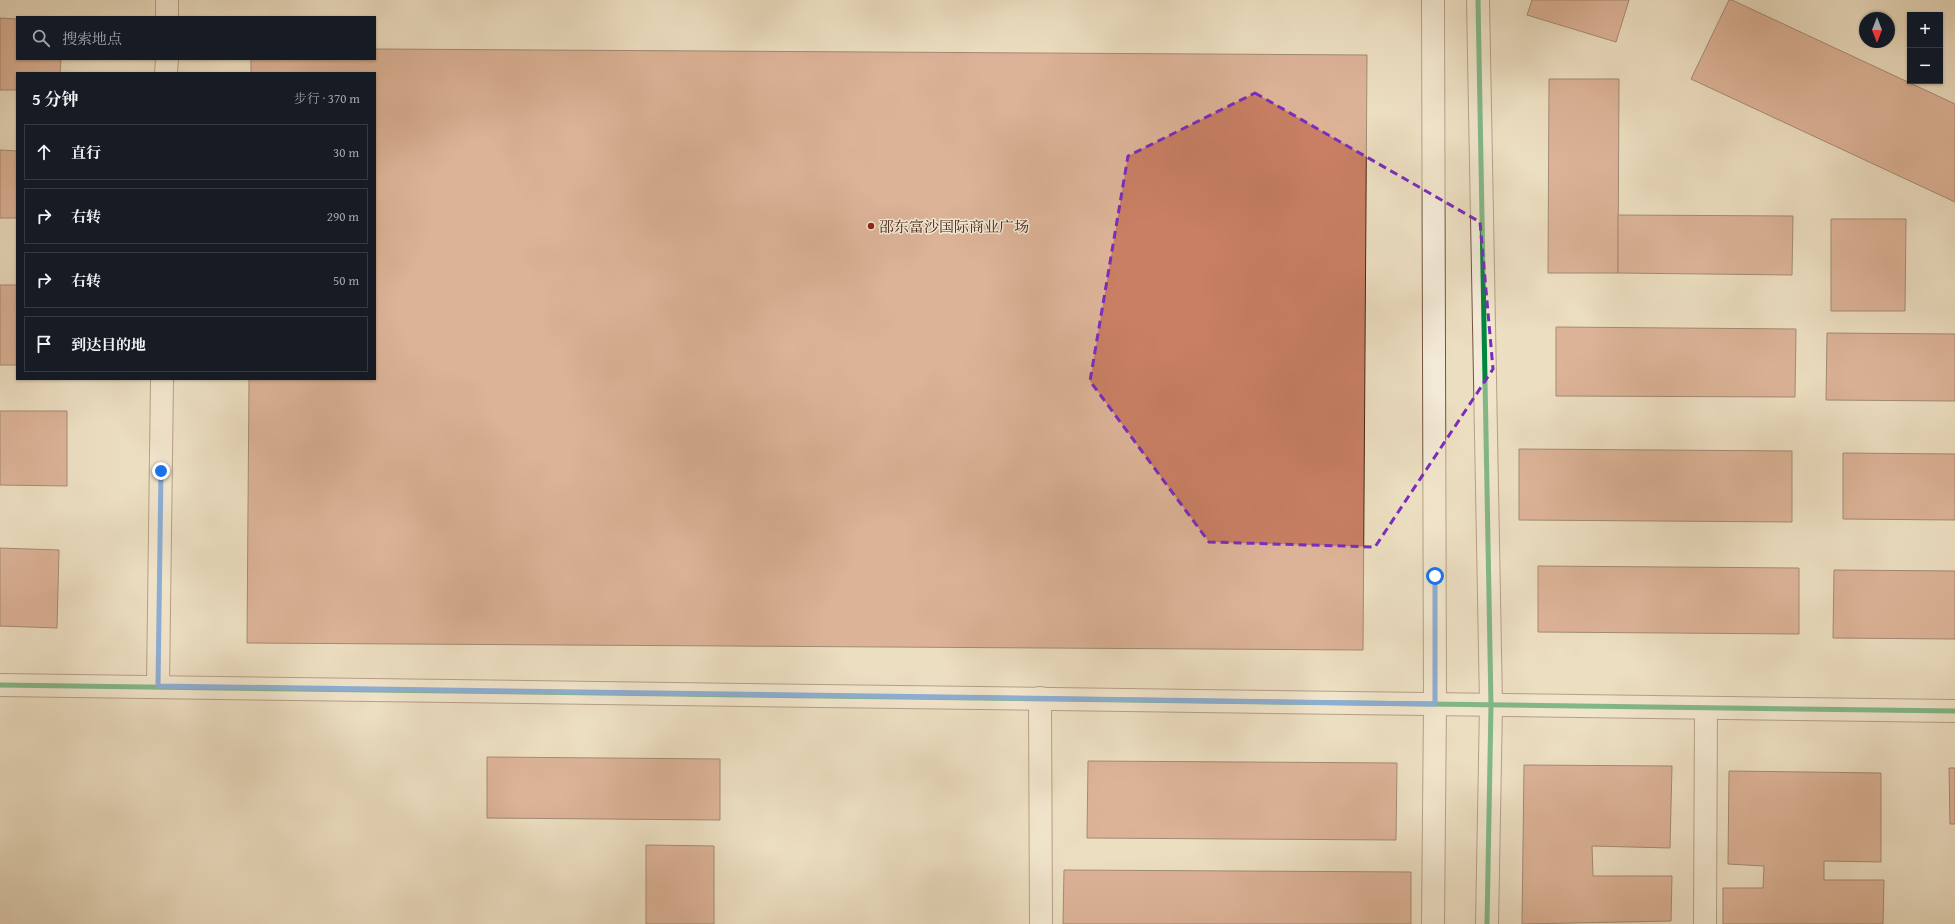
<!DOCTYPE html>
<html lang="zh">
<meta charset="utf-8">
<style>
body{margin:0;font-family:"Gentium Book Plus","Noto Serif SC",serif;background:#242831;color:#f1f3f6}
.controls{position:absolute;right:12px;top:12px;display:grid;overflow:hidden;border-radius:0px;box-shadow:0 1px 3px #0004}
.controls button{width:36px;height:36px;display:grid;place-items:center;padding:0;border:0;border-bottom:1px solid #363941;background:#171b24;color:#f1f3f6;font:20px sans-serif}
.compass{position:absolute;left:1859px;top:12px;width:36px;height:36px;border-radius:50%;background:#171b24;box-shadow:0 1px 3px #0004;rotate:180deg}
.stop{position:absolute;width:12px;height:12px;margin:-9px;border:3px solid #1a73e8;border-radius:50%;background:#fff}
.stop.end{background:#1a73e8;border-color:#fff;box-shadow:0 1px 4px #0008}
.list{margin:0;padding:0;list-style:none}
h2{display:flex;justify-content:space-between;align-items:center;height:52px;margin:0;padding:0 16px;font-size:17px}
h2 small{font-size:13px;font-weight:400;color:#9ea1a6}
.list li{display:grid;grid-template-columns:26px 1fr auto;gap:12px;align-items:center;box-sizing:border-box;height:56px;margin:0 8px 8px;padding:0 8px;border:1px solid #363941;border-radius:0px}
.list b{display:block;font-size:15px;white-space:nowrap}
.list em{font-size:13px;font-style:normal;color:#9ea1a6}
.icon{flex:none;width:22px;height:22px;fill:none;stroke:currentColor;stroke-width:2;stroke-linecap:round;stroke-linejoin:round}
.map{position:relative;flex:none;width:1955px;height:924px;overflow:hidden}
.search{position:absolute;background:#171b24;box-shadow:0 1px 3px #0004;left:16px;top:16px;width:360px;height:44px;display:flex;align-items:center;gap:10px;box-sizing:border-box;padding:0 14px;border-radius:0px;color:#9ea1a6;font-size:15px}
.panel{position:absolute;background:#171b24;box-shadow:0 1px 3px #0004;left:16px;top:72px;width:360px;height:308px;border-radius:0px}
.map>svg:first-child{display:block}
.building{fill:#c87f64;stroke:#4a2617}
.lines{fill:none;stroke-linecap:round;stroke-linejoin:round}
.minor-casing{stroke:#725442;stroke-width:24}
.minor{stroke:#f3ead7;stroke-width:22}
.cycleway-casing{stroke:#f3ead7;stroke-width:8}
.cycleway{stroke:#00873e;stroke-width:5}
.route{stroke:#1a73e8;stroke-width:5}
.marked{fill:none;stroke:#7b2cbf;stroke-width:3;stroke-dasharray:8 5;stroke-linejoin:round}
.poi-dot{fill:#8f2418;stroke:#f3ead7;stroke-width:1.5}
.labels{text-anchor:middle;dominant-baseline:central;stroke-width:3;stroke-linejoin:round;paint-order:stroke}
.poi-label{font-size:15px;fill:#4a2617;stroke:#f3ead7;text-anchor:start}
</style>
<div class="map">
<svg width="1955" height="924" viewBox="0 0 1955 924">
<rect width="100%" height="100%" fill="#ecdec1"/>
<filter id="stains"><feTurbulence type="fractalNoise" baseFrequency=".005" numOctaves="4"/><feColorMatrix values="0 0 0 0 .2 0 0 0 0 .09 0 0 0 0 .02 0 0 0 .5 -.17"/></filter>
<radialGradient id="worn" r=".72"><stop offset=".6" stop-color="#630" stop-opacity="0"/><stop offset="1" stop-color="#630" stop-opacity=".3"/></radialGradient>
<g class="building">
<polygon points="1532,0 1629,0 1616,42 1527,15"/>
<polygon points="1729,0 1732,0 1955,104 1955,202 1691,79"/>
<polygon points="0,18 17,19 17,59 61,59 60,73 17,73 17,90 0,90"/>
<polygon points="375,49 1367,55 1363,650 247,643 249,379 375,379 375,73 251,73 251,59 375,59"/>
<polygon points="1549,79 1619,79 1618,273 1548,273"/>
<polygon points="0,150 17,151 17,218 0,218"/>
<polygon points="1618,215 1793,216 1792,275 1618,273"/>
<polygon points="1831,219 1906,219 1905,311 1831,311"/>
<rect x="0" y="285" width="17" height="80"/>
<polygon points="1556,327 1796,329 1795,397 1556,396"/>
<polygon points="1827,333 1955,334 1955,401 1826,400"/>
<polygon points="0,411 67,411 67,486 0,485"/>
<polygon points="1519,449 1792,451 1792,522 1519,520"/>
<polygon points="1843,453 1955,454 1955,520 1843,519"/>
<polygon points="0,548 59,550 57,628 0,626"/>
<polygon points="1538,566 1799,568 1799,634 1538,632"/>
<polygon points="1834,570 1955,571 1955,639 1833,638"/>
<polygon points="487,757 720,759 720,820 487,818"/>
<polygon points="1088,761 1397,763 1396,840 1087,838"/>
<polygon points="1524,765 1672,766 1670,848 1592,846 1593,876 1672,876 1671,921 1522,924"/>
<polygon points="1949,768 1955,768 1955,824 1950,824"/>
<polygon points="1729,771 1881,773 1881,862 1824,861 1824,880 1884,880 1883,924 1723,924 1723,888 1763,888 1764,866 1728,864"/>
<polygon points="646,845 714,846 714,924 646,924"/>
<polygon points="1064,870 1411,872 1411,924 1063,924"/>
</g>
<g class="lines">
<g class="minor-casing">
<g id="minor">
<polyline points="1478,0 1491,705 1487,924"/>
<polyline points="167,17 167,0"/>
<polyline points="166,73 167,59"/>
<polyline points="0,685 1955,711"/>
<polyline points="158,686 162,379"/>
<polyline points="1040,698 1041,924"/>
<polyline points="1433,924 1435,704 1433,0"/>
<polyline points="1705,924 1706,708"/>
</g>
</g>
<use href="#minor" class="minor"/>
<g class="cycleway-casing">
<g id="cycleway">
<polyline points="1478,0 1491,705 1487,924"/>
<polyline points="0,685 1955,711"/>
</g>
</g>
<use href="#cycleway" class="cycleway"/>
</g>
<g class="lines">
<polyline class="route" points="161,471 158,686 1435,704 1435,576"/>
</g>
<path d="M0 0H1955V924H0ZM1255,93l225,129 13,147 -118,178 -166,-5 -119,-161 38,-225z" fill="#ecdec1" fill-opacity=".55" fill-rule="evenodd"/>
<path class="marked" d="M1255,93l225,129 13,147 -118,178 -166,-5 -119,-161 38,-225z"/>
<circle class="poi-dot" cx="871" cy="226" r="4"/>
<g class="labels">
<g class="poi-label">
<text x="879" y="226">邵东富沙国际商业广场</text>
</g>
</g>
<rect width="100%" height="100%" filter="url(#stains)"/>
<rect width="100%" height="100%" fill="url(#worn)"/>
</svg>
<div class="controls">
<button>+</button>
<button>−</button>
</div>
<svg class="compass" viewBox="-18 -18 36 36"><path d="M0-13l5 13h-10z" fill="#e53935"/><path d="M0 13l5-13h-10z" fill="#9ea1a6"/></svg>
<div class="stop" style="left:1435px;top:576px"></div>
<div class="stop end" style="left:161px;top:471px"></div>
<div class="search"><svg class="icon" aria-label="search" viewBox="0 0 24 24"><circle cx="10" cy="10" r="6"/><path d="M15 15l6 6"/></svg>搜索地点</div>
<section class="panel">
<h2>5 分钟<small>步行 · 370 m</small></h2>
<ul class="list">
<li><svg class="icon" aria-label="ahead" viewBox="0 0 24 24"><path d="M12 20V5M6 11l6-6 6 6"/></svg><div><b>直行</b></div><em>30 m</em></li>
<li><svg class="icon" aria-label="right" viewBox="0 0 24 24"><path d="M7 20v-9h11M14 6l5 5-5 5"/></svg><div><b>右转</b></div><em>290 m</em></li>
<li><svg class="icon" aria-label="right" viewBox="0 0 24 24"><path d="M7 20v-9h11M14 6l5 5-5 5"/></svg><div><b>右转</b></div><em>50 m</em></li>
<li><svg class="icon" aria-label="arrive" viewBox="0 0 24 24"><path d="M6 21V4h12l-3 4 3 4H6"/></svg><div><b>到达目的地</b></div></li>
</ul>
</section>
</div>
